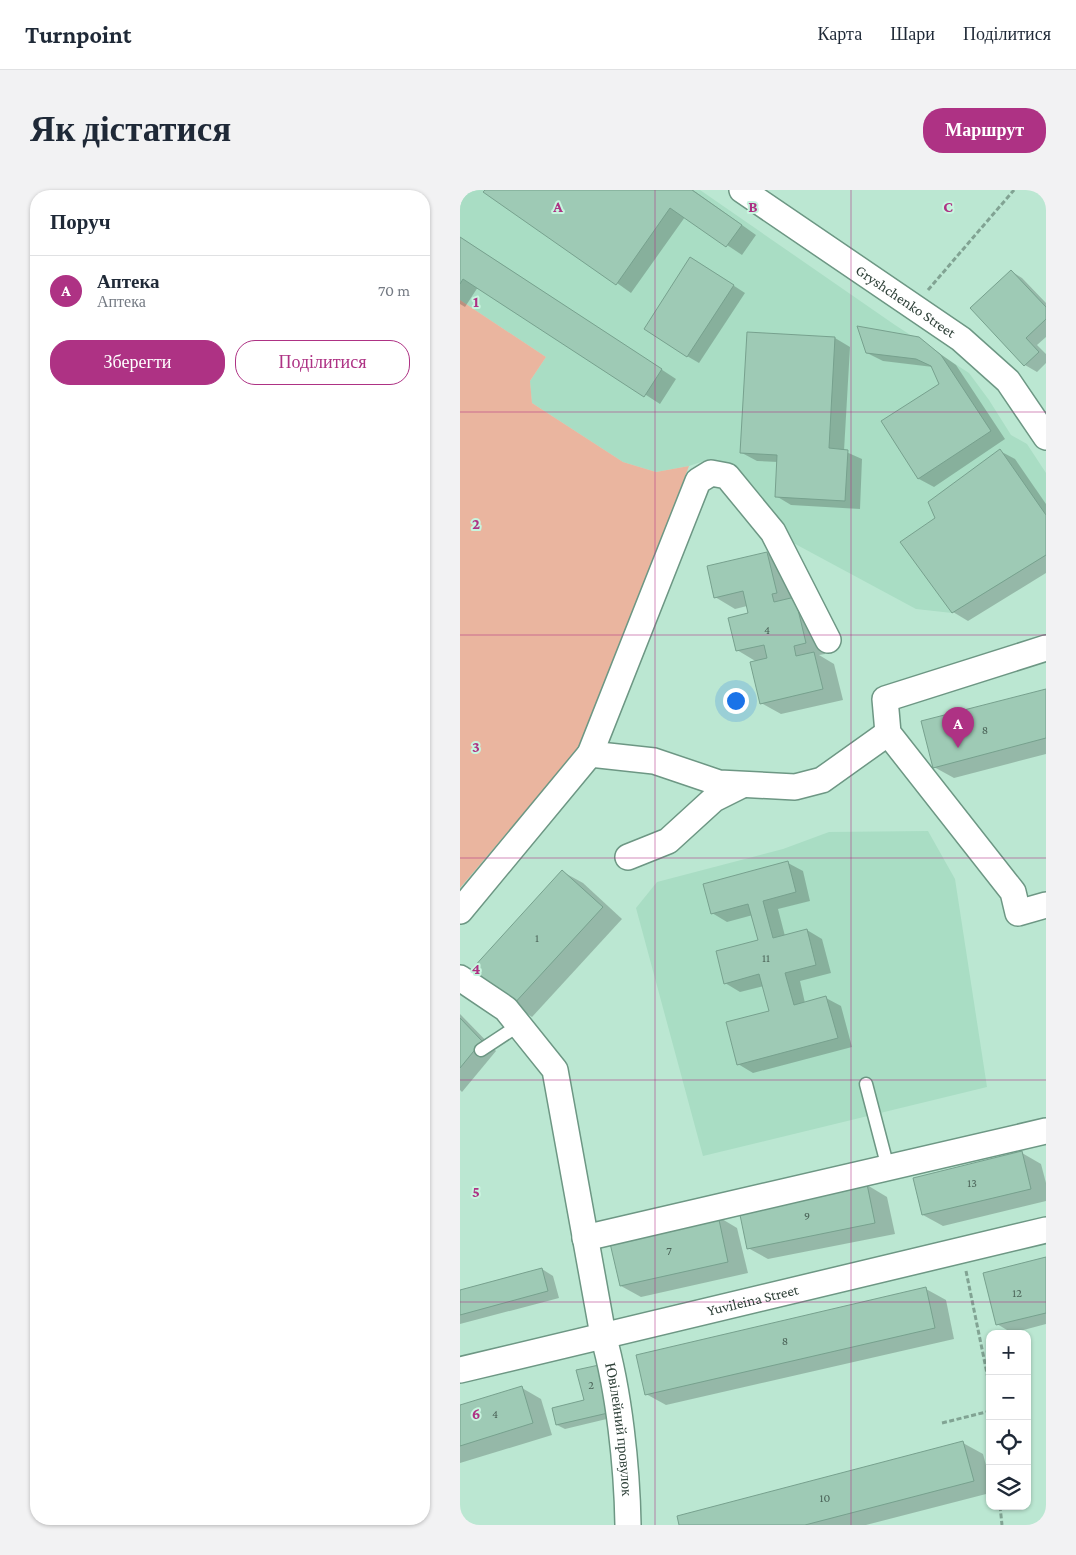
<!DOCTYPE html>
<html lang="uk">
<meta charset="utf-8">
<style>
body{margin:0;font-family:"Crimson Pro",serif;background:#f2f2f3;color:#1f2937}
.controls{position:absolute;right:15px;bottom:15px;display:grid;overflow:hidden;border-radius:10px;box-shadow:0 1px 4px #0004}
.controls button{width:45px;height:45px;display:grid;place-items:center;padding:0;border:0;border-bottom:1px solid #e0e1e3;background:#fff;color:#1f2937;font:25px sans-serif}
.you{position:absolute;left:275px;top:510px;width:18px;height:18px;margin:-12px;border:4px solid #fff;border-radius:50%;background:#1a73e8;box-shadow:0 0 0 8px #1a73e833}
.badge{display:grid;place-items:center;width:32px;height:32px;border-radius:50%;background:#ae3284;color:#fff;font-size:16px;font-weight:700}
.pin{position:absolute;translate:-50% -41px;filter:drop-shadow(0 1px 2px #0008)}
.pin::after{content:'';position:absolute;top:26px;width:18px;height:15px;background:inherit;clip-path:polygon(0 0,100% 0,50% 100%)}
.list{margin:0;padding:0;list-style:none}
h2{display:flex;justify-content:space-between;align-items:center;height:65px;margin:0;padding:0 20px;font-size:21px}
h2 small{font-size:16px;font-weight:400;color:#747a83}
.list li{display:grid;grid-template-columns:32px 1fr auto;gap:15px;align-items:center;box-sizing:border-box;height:70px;padding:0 20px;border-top:1px solid #e0e1e3}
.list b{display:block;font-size:19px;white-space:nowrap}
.list p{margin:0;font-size:16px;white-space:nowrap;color:#747a83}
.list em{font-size:16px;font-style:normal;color:#747a83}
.actions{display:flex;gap:10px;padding:15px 20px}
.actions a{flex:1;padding:11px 0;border:1px solid #ae3284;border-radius:20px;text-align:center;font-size:18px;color:#ae3284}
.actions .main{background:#ae3284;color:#fff}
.icon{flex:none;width:28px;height:28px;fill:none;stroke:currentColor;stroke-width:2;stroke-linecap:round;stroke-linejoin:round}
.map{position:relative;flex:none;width:586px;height:1335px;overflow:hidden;border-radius:20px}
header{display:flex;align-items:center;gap:30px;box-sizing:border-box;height:70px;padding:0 25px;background:#fff;border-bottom:1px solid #e0e1e3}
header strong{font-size:24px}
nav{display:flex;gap:28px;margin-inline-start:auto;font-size:18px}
.intro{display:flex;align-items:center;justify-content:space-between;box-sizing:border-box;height:120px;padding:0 30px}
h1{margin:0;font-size:35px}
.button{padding:12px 22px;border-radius:20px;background:#ae3284;color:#fff;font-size:18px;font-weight:700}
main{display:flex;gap:30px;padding:0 30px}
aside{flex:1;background:#fff;border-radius:20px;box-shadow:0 1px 4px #0004}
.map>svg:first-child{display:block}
.built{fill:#a9ddc4}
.green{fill:#eab59f}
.shadow{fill:#0003}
.building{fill:#9ecab5;stroke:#77a18e}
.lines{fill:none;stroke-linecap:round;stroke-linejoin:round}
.service-casing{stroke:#6d9784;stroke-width:15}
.minor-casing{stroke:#6d9784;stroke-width:28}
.path{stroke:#81a393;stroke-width:3;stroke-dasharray:5 2.5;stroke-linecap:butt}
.service{stroke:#fff;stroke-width:12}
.minor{stroke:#fff;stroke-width:25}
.grid{fill:none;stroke:#ae3284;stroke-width:1;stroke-opacity:0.55}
.labels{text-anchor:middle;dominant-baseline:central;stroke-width:4;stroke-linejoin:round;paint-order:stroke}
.number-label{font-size:12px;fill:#4b6358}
.street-label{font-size:15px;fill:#2f4139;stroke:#c8f5df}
.grid-label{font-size:16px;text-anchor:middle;font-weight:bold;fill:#ae3284;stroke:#c8f5df;stroke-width:4;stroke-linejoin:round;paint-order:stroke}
</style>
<header>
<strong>Turnpoint</strong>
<nav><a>Карта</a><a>Шари</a><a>Поділитися</a></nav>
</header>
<div class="intro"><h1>Як дістатися</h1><a class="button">Маршрут</a></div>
<main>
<aside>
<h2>Поруч<small></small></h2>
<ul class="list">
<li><span class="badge">A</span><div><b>Аптека</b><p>Аптека</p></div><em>70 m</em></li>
</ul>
<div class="actions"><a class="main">Зберегти</a><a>Поділитися</a></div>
</aside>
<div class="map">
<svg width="586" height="1335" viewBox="0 0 586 1335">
<rect width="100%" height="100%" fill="#bbe7d2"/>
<g class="built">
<polygon points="0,0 240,0 435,135 509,183 529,210 551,245 567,254 586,283 586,365 492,423 456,419 313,342 263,276 244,271 229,276 196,282 163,272 72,213 70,191 86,167 0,110"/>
<polygon points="468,641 495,689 527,897 243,966 176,718 197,692 323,659 369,642"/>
</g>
<polygon class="green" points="0,110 86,167 70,191 72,213 163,272 196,282 229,276 124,552 0,698"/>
<g class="shadow">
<polygon points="27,0 233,0 296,45 282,65 225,27 171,103"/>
<polygon points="0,47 216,189 200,214 18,97 5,117 0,114"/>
<polygon points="242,75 285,103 239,173 227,166"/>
<polygon points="551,81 562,88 586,113 586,147 577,155 586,164 586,173 577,182 565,175"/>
<polygon points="375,148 390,157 384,261 402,269 400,319 331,315 316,306 318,272 297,271 282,263"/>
<polygon points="458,148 496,175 545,249 474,297 459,289 423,231 481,194 473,177 423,171 407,163"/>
<polygon points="540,261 555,269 586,314 586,383 508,431 493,422 476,328"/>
<polygon points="307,363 327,375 355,420 365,464 359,465 374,474 383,510 321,524 301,513 297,472 277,460 289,424 287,416 275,419 255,407"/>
<polygon points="586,500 586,564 494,588 474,577"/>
<polygon points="328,673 343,681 350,711 318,719 325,746 347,740 362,749 371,783 340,791 345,813 366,808 381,816 392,857 293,883 278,874 310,822 304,796 280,802 265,793 299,751 293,725 267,732 252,723"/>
<polygon points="103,682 123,693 162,729 72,827 53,815"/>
<polygon points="0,824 36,861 2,902 0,900"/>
<polygon points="562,963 581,974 586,993 586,1011 483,1036 463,1025"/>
<polygon points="407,995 427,1007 435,1044 308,1069 288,1058"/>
<polygon points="257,1026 277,1038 288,1083 181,1107 161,1096"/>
<polygon points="586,1069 586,1134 552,1143 537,1134"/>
<polygon points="82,1079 93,1086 99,1108 0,1134 0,1101"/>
<polygon points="466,1099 486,1110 494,1149 206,1215 186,1204"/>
<polygon points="62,1198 81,1209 92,1245 0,1273 0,1216"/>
<polygon points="125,1211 155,1227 105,1239 97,1235"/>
<polygon points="503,1253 523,1264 530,1290 530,1303 406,1335 221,1335"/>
</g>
<g class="building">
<polygon points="25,0 232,0 282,35 266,57 210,18 156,95 23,2"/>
<polygon points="0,47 202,179 184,207 3,89 0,94"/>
<polygon points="230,67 274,95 227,167 184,139"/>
<polygon points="551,80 586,117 586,129 566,148 579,162 564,176 510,118"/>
<polygon points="397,136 459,147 481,165 531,241 458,289 421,231 479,194 471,176 456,169 406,163"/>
<polygon points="287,142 375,147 369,258 388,260 385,311 315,307 317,265 280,263"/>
<polygon points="540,259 586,325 586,365 492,423 440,352 475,328 468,312"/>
<polygon points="307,362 317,403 312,404 314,412 335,407 346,453 334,456 336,466 354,462 363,499 300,514 290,472 307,468 304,455 276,461 268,428 288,423 283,401 254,408 247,376"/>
<polygon points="586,499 586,548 473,578 461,531"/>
<polygon points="328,671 336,702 303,711 313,748 347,739 356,775 325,783 334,815 366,806 378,848 277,875 266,832 309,821 299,784 264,794 256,761 298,750 288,714 251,724 243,694"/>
<polygon points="102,680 143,717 52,816 12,779"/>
<polygon points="0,828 22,851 0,878"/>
<polygon points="562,961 571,999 462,1025 453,988"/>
<polygon points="407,994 415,1033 287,1059 279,1020"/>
<polygon points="258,1025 268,1072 160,1096 149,1049"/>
<polygon points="586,1067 586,1123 536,1135 523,1083"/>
<polygon points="82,1078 88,1101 0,1125 0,1100"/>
<polygon points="466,1097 475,1138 185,1205 176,1165"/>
<polygon points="139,1175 148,1223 96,1235 92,1218 124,1210 116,1180"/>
<polygon points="62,1196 73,1233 0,1256 0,1215"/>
<polygon points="503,1251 514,1291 345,1335 219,1335 217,1326"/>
</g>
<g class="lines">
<g class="service-casing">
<g id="service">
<polyline points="21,860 59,835"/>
<polyline points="406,894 428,978"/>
</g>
</g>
<g class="minor-casing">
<g id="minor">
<path id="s1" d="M282,0l219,149 47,42 38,56"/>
<polyline points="586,458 425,509 428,543 553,702 558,723 586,715"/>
<polyline points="130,564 194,571 259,593 335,597 362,590 428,543"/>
<polyline points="168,667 208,651 254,609 282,595"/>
<polyline points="0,721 130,564 238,291 251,283 267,286 313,342 368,450"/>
<path id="s2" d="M0,788l46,31 49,61 48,265c16,56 24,131 25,190"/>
<polyline points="125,1048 586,941"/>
<path id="s3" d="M0,1180l586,-140"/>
</g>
</g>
<g class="path">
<polyline points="468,100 554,0"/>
<polyline points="506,1081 530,1198"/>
<polyline points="482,1233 530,1221"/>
<polyline points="540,1316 542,1335"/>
</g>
<use href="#service" class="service"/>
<use href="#minor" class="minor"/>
</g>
<path class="grid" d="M195,0v1335M391,0v1335M0,222h586M0,445h586M0,668h586M0,890h586M0,1112h586"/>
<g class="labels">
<g class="number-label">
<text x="307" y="440">4</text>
<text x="525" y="540">8</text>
<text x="77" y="748">1</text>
<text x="306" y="768">11</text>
<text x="512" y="993">13</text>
<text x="347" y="1026">9</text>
<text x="209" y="1061">7</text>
<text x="557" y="1103">12</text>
<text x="325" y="1151">8</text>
<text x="131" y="1195">2</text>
<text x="35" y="1224">4</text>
<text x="365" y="1308">10</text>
</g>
<g class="street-label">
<text stroke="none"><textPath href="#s1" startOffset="198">Gryshchenko Street</textPath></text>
<text stroke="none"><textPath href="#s3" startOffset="301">Yuvileina Street</textPath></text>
<text stroke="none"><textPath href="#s2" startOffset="499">Ювілейний провулок</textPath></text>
</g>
</g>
<g class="grid-label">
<text x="98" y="22">A</text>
<text x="293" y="22">B</text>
<text x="488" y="22">C</text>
<text x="16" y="117">1</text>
<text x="16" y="339">2</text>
<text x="16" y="562">3</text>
<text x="16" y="784">4</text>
<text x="16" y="1007">5</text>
<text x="16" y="1229">6</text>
</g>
</svg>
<div class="controls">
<button>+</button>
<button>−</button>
<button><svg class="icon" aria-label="locate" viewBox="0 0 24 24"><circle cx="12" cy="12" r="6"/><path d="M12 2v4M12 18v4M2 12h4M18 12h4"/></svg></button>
<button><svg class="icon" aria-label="layers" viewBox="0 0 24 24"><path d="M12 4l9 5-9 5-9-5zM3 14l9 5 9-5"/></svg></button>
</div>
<div class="you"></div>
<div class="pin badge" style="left:498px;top:558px">A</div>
</div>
</main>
